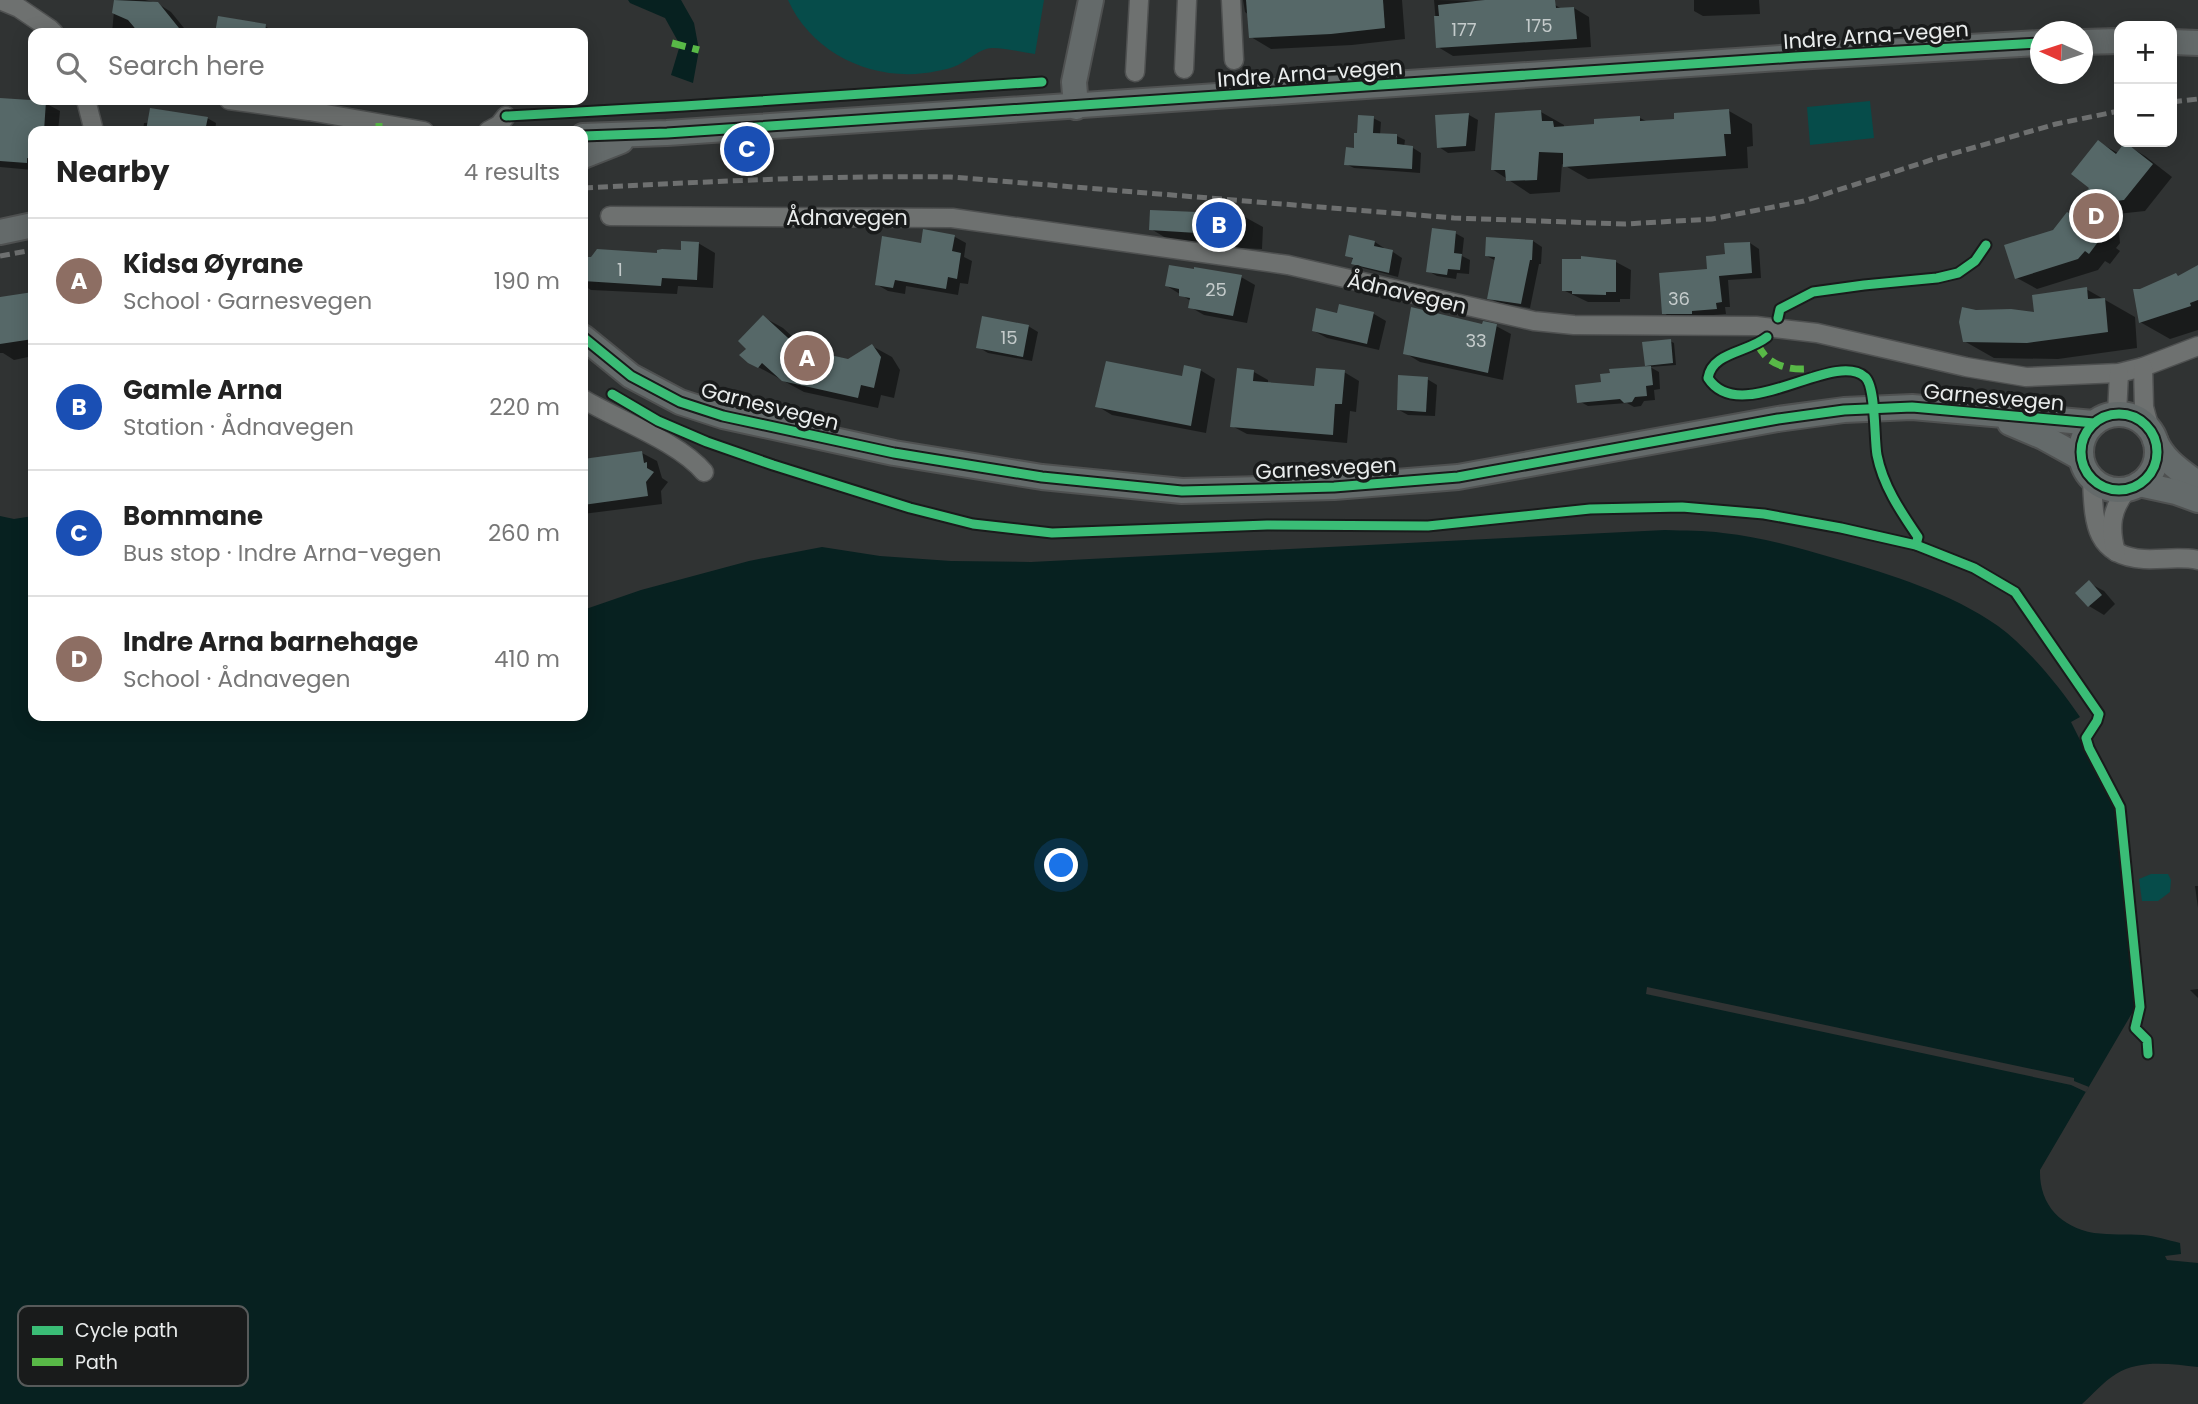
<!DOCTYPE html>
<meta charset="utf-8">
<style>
body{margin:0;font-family:Poppins,sans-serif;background:#f2f2f2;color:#222}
.controls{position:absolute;right:21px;top:21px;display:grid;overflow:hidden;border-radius:14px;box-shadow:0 4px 18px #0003}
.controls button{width:63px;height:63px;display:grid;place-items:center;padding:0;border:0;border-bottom:2px solid #e0e0e0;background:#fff;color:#222;font:35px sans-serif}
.compass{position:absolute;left:2030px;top:21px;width:63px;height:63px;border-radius:50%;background:#fff;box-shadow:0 4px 18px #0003;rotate:273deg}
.you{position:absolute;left:1062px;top:866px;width:24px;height:24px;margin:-18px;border:5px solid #fff;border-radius:50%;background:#1a73e8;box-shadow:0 0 0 10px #1a73e833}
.badge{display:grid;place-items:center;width:46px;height:46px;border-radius:50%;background:#ea580c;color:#fff;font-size:23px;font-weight:700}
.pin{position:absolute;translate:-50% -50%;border:4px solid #fff;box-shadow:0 2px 7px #0006}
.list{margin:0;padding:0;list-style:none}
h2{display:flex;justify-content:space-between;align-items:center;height:91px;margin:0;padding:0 28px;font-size:30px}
h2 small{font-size:23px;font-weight:400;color:#767676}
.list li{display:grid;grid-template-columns:46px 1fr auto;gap:21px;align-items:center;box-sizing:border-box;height:126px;padding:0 28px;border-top:2px solid #e0e0e0}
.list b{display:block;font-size:26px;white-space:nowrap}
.list p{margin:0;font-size:23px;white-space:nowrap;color:#767676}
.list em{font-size:23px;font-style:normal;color:#767676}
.icon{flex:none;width:38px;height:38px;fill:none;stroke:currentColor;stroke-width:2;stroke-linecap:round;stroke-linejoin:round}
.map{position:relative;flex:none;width:2198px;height:1404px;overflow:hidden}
.search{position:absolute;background:#fff;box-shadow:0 4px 18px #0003;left:28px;top:28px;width:560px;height:77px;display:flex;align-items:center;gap:18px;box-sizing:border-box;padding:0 24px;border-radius:14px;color:#767676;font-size:26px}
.panel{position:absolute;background:#fff;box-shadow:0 4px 18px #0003;left:28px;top:126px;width:560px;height:595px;border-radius:14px}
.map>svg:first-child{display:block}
.green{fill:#064c4a}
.water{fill:#072120}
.pier{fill:#303333}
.shadow{fill:#0007}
.building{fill:#566868}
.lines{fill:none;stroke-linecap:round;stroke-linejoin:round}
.street-casing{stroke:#4f5151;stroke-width:21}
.secondary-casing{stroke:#4f5151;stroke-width:28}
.street{stroke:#6e7170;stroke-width:18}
.secondary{stroke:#646a6a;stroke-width:24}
.rail{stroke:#6e7070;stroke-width:5;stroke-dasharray:10 5;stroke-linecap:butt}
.quiet{stroke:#58b947;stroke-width:7;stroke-dasharray:14 7;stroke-linecap:butt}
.cycleway-casing{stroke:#191b1b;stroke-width:13}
.cycleway{stroke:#3abd76;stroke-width:9}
.labels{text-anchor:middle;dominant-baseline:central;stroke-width:7;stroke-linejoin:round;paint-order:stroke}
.number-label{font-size:18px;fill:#c4cbcb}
.street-label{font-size:21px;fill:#e9ecec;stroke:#191b1b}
.key{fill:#191b1b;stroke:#575a5a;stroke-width:2}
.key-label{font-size:19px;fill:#e9ecec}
</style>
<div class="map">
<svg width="2198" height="1404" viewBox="0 0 2198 1404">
<rect width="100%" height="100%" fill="#303333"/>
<g class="green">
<path d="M788,0h256l-9,54c-14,-2 -29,-6 -43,-6 -11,0 -24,12 -34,17 -6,3 -14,5 -21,6 -59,13 -124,-15 -149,-71z"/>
<polygon points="1870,101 1874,138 1810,145 1807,107"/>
<polygon points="2151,874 2168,874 2171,880 2170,892 2158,901 2142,901 2139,879"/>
</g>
<g class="water">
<polygon points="628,0 681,0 694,23 699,50 693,83 671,75 680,45 665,18 630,3"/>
<path d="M0,516l14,3 19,-3v200h550v-106l58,-20 108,-29 73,-14 58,9 71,5 80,1 634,-32c19,1 39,0 58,3 39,4 76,15 114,26 55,16 114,34 161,67 30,22 61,60 82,91l-9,5 43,86 21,200 -95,162c-1,34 20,57 54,63 16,2 33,1 49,2 12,1 25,5 37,8l1,11 -16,2 2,4 31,3v104c-27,-3 -58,-8 -82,7 -13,8 -24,21 -34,30h-2082z"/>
</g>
<polygon class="pier" points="1647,987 2074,1078 2074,1081 2089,1087 2086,1092 2071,1085 1646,994"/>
<g class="shadow">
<polygon points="115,0 145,0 157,3 171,12 188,33 112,33"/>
<polygon points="1243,0 1402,0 1405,39 1352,45 1271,49 1251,37 1249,15 1245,12"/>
<polygon points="1434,0 1550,2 1562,9 1574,8 1589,17 1591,47 1453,56 1438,47"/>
<polygon points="1694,0 1759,0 1760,14 1703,16 1694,11"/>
<polygon points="219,18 262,24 271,30 271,33 216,33"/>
<polygon points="0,100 45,103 60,111 58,131 33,131 33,170 0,167"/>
<polygon points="1729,111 1752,124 1753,146 1747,147 1748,168 1588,179 1562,164 1560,192 1530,194 1492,169 1541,112 1564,125 1564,128 1596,126 1640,118 1648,122 1676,120"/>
<polygon points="1469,115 1478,120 1475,151 1448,153 1439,147 1437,117"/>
<polygon points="207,118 216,123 215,131 218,131 143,131 144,123"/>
<polygon points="1373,118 1381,122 1380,135 1397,136 1405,140 1404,147 1413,148 1421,153 1420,173 1354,168 1346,164"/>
<polygon points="2098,142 2118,153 2125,144 2145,156 2172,177 2145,211 2117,214 2120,243 2116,248 2120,251 2110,264 2105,261 2098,270 2037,289 2017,278 2091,188"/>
<polygon points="1243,216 1263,227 1262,249 1219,247 1212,244 1171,241 1151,229"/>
<polygon points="925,231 955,237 966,243 964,257 972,261 968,284 960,283 958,295 906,286 905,294 888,291 876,284 922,245"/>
<polygon points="1455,233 1464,238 1462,256 1470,260 1469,274 1457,273 1456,279 1437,276 1428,271"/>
<polygon points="1533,241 1542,247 1541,264 1539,264 1530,308 1499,303 1489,298 1496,261 1487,256"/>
<polygon points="1375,242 1384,248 1384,250 1393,252 1402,258 1398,277 1363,268 1353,263 1354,260 1347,255"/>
<polygon points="698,243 715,253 713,288 678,286 677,294 591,290 583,285 583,259 682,252"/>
<polygon points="1750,243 1759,249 1761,278 1728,280 1730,307 1725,307 1726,314 1701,316 1701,319 1673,319 1664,313 1727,256"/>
<polygon points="1616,262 1631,270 1630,299 1620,299 1620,302 1588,302 1563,290"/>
<polygon points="2198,267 2198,330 2170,339 2140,322 2141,290 2176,275 2180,277"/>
<polygon points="1241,277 1255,285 1247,323 1204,315 1190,307 1191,301 1167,286"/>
<polygon points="32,289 33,289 33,356 14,360 3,353 0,353 0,299 33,294"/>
<polygon points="2086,289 2135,317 2137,348 2058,359 1994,358 1964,341 2036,314"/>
<polygon points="1340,306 1374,314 1386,321 1379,350 1327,338 1314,331 1338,315"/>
<polygon points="763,317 783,328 809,352 848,360 872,346 892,357 900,370 894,398 881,395 878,408 804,392 749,362 749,348"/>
<polygon points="1028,326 1038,332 1032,361 988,353 978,347"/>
<polygon points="1484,326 1496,326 1511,334 1503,380 1420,362 1405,353"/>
<polygon points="1670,341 1674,343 1676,365 1650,367 1646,365"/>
<polygon points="1650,367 1659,372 1660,389 1654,390 1655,400 1644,401 1641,406 1634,407 1627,403 1588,406 1579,401 1602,384"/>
<polygon points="1200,370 1215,379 1206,433 1112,415 1097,406 1183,378"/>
<polygon points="1254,372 1268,380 1268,384 1316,388 1344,372 1359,381 1356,412 1350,411 1347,443 1247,434 1232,426"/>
<polygon points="1427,379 1437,385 1435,416 1408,415 1399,410"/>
<polygon points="642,453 657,461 662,478 668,482 661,491 662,504 583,514 583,455 590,459"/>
<polygon points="2089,583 2104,591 2115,604 2104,615 2089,606"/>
<polygon points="2195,886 2198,886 2198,908"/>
<polygon points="2198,989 2198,998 2190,990"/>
</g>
<g class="building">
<polygon points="114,0 158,2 183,33 139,33 128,20 112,13"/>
<polygon points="1246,0 1383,0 1385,28 1331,34 1249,38"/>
<polygon points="1485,0 1555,0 1556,8 1574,7 1577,39 1436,48 1434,16 1439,16 1438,5"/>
<polygon points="218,16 266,24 265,33 215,33"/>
<polygon points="0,98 46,101 44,131 33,131 33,159 27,158 27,163 0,161"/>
<polygon points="150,108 208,117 205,131 146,131"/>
<polygon points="1729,109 1731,134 1724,134 1726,156 1563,167 1563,153 1539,152 1537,180 1506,181 1505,170 1491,170 1495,113 1541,110 1542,121 1553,121 1554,127 1594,124 1594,119 1640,116 1640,121 1674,119 1674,113"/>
<polygon points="1469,113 1466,146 1437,148 1435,115"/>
<polygon points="1358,115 1374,116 1373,133 1397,134 1397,144 1413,146 1412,169 1344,165 1346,147 1354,148 1354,133 1357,133"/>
<polygon points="2098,140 2116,154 2125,142 2153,164 2124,200 2098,203 2100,231 2097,235 2101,238 2089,254 2085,251 2078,259 2015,279 2004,245 2053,230 2067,212 2069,213 2089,188 2071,174"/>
<polygon points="1150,210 1244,214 1242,239 1197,236 1197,233 1149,230"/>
<polygon points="1432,228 1456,231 1454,253 1462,254 1460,270 1448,269 1447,275 1426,272"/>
<polygon points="923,229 955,235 952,251 961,253 957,279 948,277 946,289 895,280 893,288 875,285 882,236 921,243"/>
<polygon points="1349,235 1375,241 1374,246 1393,250 1389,273 1351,264 1353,258 1345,256"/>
<polygon points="1486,237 1533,240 1532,260 1530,260 1521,304 1487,299 1495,257 1485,256"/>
<polygon points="681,241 699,242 697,280 662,278 661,286 583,281 583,257 591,257 597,249 657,253 657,250 662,249 681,250"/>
<polygon points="1750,242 1752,273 1719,276 1722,302 1716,303 1717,309 1692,311 1692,314 1662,314 1659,273 1707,269 1706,256 1725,254 1724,243"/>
<polygon points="1581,256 1616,260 1616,292 1606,292 1606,295 1572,294 1572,291 1562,291 1562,259 1581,259"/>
<polygon points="1169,265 1194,269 1194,267 1242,275 1233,316 1188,308 1190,298 1179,296 1179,289 1165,286"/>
<polygon points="2198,265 2198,300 2190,303 2191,306 2139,323 2133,289 2140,289 2176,273 2178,276"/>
<polygon points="2087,287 2088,299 2105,298 2108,332 2027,343 1963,342 1959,322 1962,307 1976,310 2011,309 2034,312 2032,295"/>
<polygon points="33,292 33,339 0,344 0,297"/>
<polygon points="1339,304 1374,312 1367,344 1312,331 1316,308 1337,313"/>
<polygon points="1411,307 1482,324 1483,321 1497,324 1488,373 1403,354"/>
<polygon points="763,315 799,348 848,359 872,344 881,357 874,388 861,385 858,398 782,381 762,363 758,368 748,363 739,355 746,349 738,341"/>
<polygon points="982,316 1029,325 1023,357 976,348"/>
<polygon points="1671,339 1673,363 1645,366 1642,342"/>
<polygon points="1106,361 1182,376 1184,365 1201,369 1191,426 1095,407"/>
<polygon points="1651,366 1653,385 1646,386 1647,396 1635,397 1632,402 1624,403 1620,399 1577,403 1575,385 1601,382 1600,374 1610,373 1609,369"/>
<polygon points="1237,368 1254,370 1253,381 1314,386 1316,368 1345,370 1342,404 1335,404 1333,435 1230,427"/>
<polygon points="1398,375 1428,377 1426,412 1397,410"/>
<polygon points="642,451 644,463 647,462 647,468 654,472 646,482 648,496 583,505 583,459"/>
<polygon points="2089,580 2102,595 2088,607 2075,593"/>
</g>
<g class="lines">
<g class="street-casing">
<g id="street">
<polyline points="0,0 19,8 50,29 54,33"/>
<polyline points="1231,0 1234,60"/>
<polyline points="1184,69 1187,0"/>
<polyline points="1135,72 1139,0"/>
<polyline points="86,100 94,131"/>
<polyline points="229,100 309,111 424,131"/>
<polyline points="488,131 499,125 506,116"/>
<polyline points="610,216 952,218 1288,265 1534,321 1574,325 1756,326 1817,333 1966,367 2026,377 2119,373 2143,367 2198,346"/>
<polyline points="2143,367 2144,407 2150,429"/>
<path d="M583,399c35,21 96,43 121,73"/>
<polyline points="2117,414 2119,373"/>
<path d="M2092,480c2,40 1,76 52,79 18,1 36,-3 54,1"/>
<path d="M2116,552c-7,-24 -5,-44 12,-63"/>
</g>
</g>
<g class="secondary-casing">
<g id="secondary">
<polyline points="2082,42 2119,41"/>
<polyline points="2172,42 2198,43"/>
<polyline points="1076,107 1074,82 1091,0"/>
<polyline points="583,136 667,133 1795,57 2040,43"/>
<polyline points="583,156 621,141"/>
<polyline points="0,232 33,225"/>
<polyline points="583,337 631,376 680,402 723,416 894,453 1042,477 1182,491 1334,487 1458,477 1778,419 1844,410 1912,407 2094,423"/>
<circle cx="2119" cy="452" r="38"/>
<polyline points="2010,423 2043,437 2081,458"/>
<path d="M2155,440c8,20 26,31 43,44"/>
<polyline points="2139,484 2176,492 2198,500"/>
</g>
</g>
<use href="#street" class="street"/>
<use href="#secondary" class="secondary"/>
<g class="rail">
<polyline points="2172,102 2198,99"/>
<path d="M583,188c122,-6 245,-13 368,-11l503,41 171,6 87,-5 92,-18 130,-42 122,-35 63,-13"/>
<polyline points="0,256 33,250"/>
</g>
<g class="quiet">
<polyline points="672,43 699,50"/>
<polyline points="379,123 379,131"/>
<path d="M1758,344c7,20 29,26 48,25l6,8"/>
</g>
<g class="cycleway-casing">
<g id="cycleway">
<polyline points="506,116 684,106 1042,82"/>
<polyline points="583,136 667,133 1795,57 2040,43"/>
<polyline points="1778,318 1780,309 1813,292 1864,285 1937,278 1958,273 1975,261 1986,245"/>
<polyline points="583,337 631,376 680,402 723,416 894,453 1042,477 1182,491 1334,487 1458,477 1778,419 1844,410 1912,407 2094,423"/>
<path d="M1767,337c-20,16 -55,15 -59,41 32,50 126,-29 157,-1 11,9 9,61 12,78 6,31 24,57 41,82l-2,8"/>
<polyline points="612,394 658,421 707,442 773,465 910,508 973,524 1052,533 1267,525 1428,526 1590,509 1682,507 1764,514 1841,528 1916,545 1974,568 2015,592 2099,714 2097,721 2086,738 2089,748 2120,807 2140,1007 2135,1028 2147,1040 2148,1054"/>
<circle cx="2119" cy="452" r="38"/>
</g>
</g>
<use href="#cycleway" class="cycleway"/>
</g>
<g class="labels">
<g class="number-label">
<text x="1539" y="25">175</text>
<text x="1464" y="29">177</text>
<text x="620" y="269">1</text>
<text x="1216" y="289">25</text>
<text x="1679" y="298">36</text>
<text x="1009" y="337">15</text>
<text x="1476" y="340">33</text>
</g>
<g class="street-label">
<text transform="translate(1876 35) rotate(-4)">Indre Arna-vegen</text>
<text transform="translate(1310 73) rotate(-4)">Indre Arna-vegen</text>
<text x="847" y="217">Ådnavegen</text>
<text transform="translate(1407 293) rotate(13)">Ådnavegen</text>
<text transform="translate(1994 397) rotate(5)">Garnesvegen</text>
<text transform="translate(770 406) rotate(14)">Garnesvegen</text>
<text transform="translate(1326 468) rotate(-3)">Garnesvegen</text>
</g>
</g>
<rect x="18" y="1306" width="230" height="80" rx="10" class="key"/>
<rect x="32" y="1326" width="31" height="9" fill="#3abd76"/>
<rect x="32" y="1358" width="31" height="8" fill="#58b947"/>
<g class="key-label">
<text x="75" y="1337">Cycle path</text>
<text x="75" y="1369">Path</text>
</g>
</svg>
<div class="controls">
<button>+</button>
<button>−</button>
</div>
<svg class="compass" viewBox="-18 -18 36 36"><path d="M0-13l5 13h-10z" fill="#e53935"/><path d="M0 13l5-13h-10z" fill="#767676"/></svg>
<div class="you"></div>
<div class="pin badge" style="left:807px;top:358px;background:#8d6e63">A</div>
<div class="pin badge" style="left:1219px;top:225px;background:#1a4fb4">B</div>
<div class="pin badge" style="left:747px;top:149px;background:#1a4fb4">C</div>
<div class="pin badge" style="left:2096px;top:216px;background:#8d6e63">D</div>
<div class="search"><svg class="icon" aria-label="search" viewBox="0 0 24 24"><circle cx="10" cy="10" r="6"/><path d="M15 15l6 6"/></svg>Search here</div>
<section class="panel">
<h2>Nearby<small>4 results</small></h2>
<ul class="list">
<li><span class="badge" style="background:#8d6e63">A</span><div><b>Kidsa Øyrane</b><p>School · Garnesvegen</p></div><em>190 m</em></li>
<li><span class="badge" style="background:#1a4fb4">B</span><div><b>Gamle Arna</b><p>Station · Ådnavegen</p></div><em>220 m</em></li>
<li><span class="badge" style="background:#1a4fb4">C</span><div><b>Bommane</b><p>Bus stop · Indre Arna-vegen</p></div><em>260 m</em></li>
<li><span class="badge" style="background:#8d6e63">D</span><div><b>Indre Arna barnehage</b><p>School · Ådnavegen</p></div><em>410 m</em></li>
</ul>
</section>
</div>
